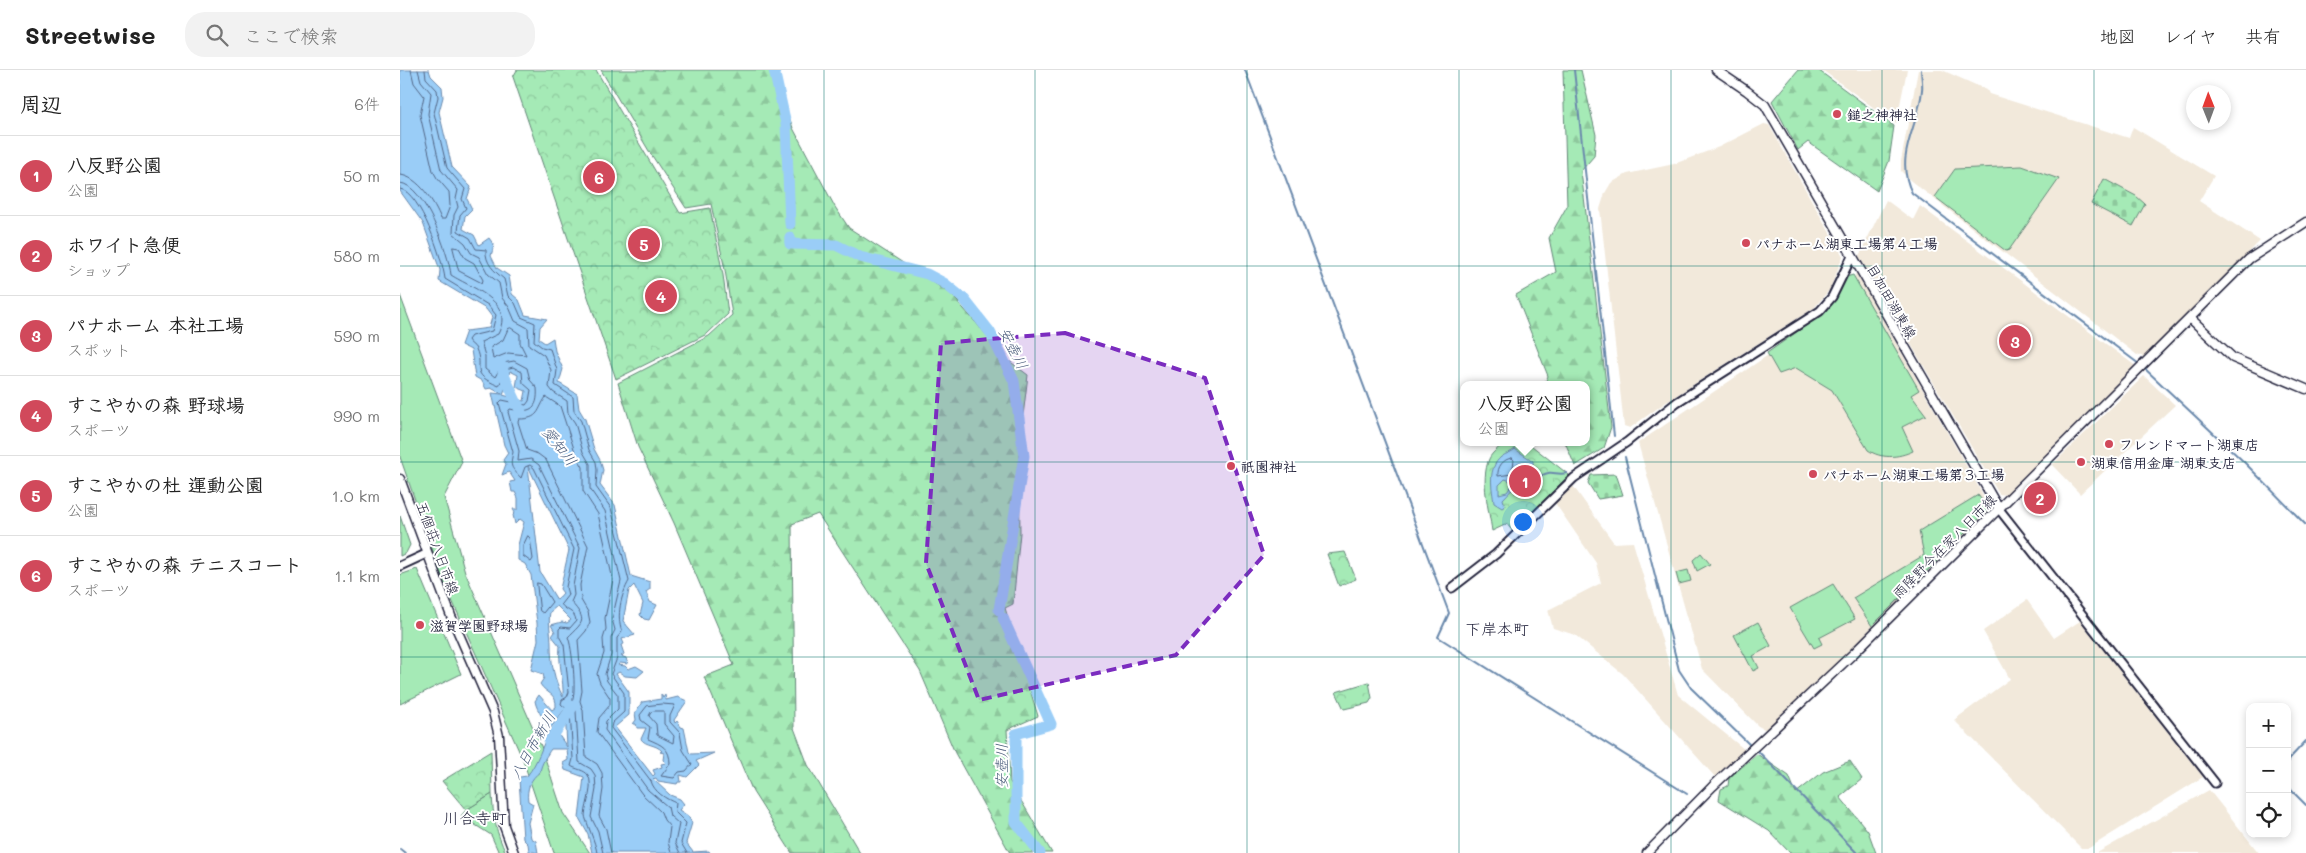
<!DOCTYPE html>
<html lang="ja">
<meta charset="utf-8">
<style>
body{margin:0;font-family:Mali,"Klee One",sans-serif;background:#f2f2f2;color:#222}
.controls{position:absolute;right:15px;bottom:15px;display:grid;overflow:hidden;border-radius:10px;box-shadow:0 2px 8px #0003}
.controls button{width:45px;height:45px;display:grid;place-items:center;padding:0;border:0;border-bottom:1px solid #e0e0e0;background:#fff;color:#222;font:25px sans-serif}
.compass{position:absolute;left:1786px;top:15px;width:45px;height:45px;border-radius:50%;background:#fff;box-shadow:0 2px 8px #0003;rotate:359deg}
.you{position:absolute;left:1122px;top:451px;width:18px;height:18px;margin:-12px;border:4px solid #fff;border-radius:50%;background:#1a73e8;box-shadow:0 0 0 8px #1a73e833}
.badge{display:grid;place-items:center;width:32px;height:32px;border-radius:50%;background:#d1495b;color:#fff;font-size:16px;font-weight:700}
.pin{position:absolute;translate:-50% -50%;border:2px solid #fff;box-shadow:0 1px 5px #0006}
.popup{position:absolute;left:1060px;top:311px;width:130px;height:65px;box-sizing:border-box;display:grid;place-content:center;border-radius:10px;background:#fff;filter:drop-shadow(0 1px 4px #0005);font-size:16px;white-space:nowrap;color:#767676}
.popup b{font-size:19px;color:#222}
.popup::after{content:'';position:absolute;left:50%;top:100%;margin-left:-10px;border:10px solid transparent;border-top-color:#fff}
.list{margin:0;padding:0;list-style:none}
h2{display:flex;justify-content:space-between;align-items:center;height:65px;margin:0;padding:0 20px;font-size:21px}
h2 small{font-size:16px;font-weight:400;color:#767676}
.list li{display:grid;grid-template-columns:32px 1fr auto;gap:15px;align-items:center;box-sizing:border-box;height:80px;padding:0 20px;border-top:1px solid #e0e0e0}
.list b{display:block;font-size:19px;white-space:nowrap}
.list p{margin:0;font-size:16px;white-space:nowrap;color:#767676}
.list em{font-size:16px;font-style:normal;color:#767676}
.icon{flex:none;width:28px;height:28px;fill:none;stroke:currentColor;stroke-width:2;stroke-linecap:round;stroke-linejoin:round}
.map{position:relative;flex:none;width:1906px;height:783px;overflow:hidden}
header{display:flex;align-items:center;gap:30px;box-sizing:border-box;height:70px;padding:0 25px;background:#fff;border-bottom:1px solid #e0e0e0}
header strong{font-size:24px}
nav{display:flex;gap:28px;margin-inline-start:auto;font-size:18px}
.search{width:350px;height:45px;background:#f2f2f2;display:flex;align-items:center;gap:12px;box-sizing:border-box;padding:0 18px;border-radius:20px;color:#767676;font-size:19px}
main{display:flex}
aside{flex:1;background:#fff}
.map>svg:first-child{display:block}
.built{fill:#f2e9db}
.grass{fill:#a5eab6;stroke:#648678}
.forest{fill:url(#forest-firs);stroke:#648678}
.cemetery{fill:url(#cemetery-stones);stroke:#648678}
.park{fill:url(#park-crowns);stroke:#648678}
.water{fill:#9acdf7;stroke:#6a89ac;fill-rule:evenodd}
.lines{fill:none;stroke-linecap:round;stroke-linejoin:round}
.shore{stroke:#526686;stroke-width:1}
.stream{stroke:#6a89ac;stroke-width:2}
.river{stroke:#9acdf7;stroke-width:11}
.tertiary-casing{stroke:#22223b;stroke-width:11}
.secondary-casing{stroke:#22223b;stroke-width:11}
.tertiary{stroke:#fff;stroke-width:7}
.secondary{stroke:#fff;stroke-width:8}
.marked{fill:#7b2cbf;fill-opacity:0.2;stroke:#7b2cbf;stroke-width:4;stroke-dasharray:10 6;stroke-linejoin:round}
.grid{fill:none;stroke:#0f766e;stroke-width:1;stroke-opacity:0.55}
.poi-dot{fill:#d1495b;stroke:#fff;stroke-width:2}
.labels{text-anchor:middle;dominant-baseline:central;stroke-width:4;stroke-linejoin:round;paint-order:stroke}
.poi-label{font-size:14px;font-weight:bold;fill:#22223b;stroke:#fff;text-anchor:start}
.street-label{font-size:14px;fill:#22223b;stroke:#fff}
.water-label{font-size:15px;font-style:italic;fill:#4c5e7d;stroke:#fff}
.quarter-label{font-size:16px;fill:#22223b;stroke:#fff}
</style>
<header>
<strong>Streetwise</strong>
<div class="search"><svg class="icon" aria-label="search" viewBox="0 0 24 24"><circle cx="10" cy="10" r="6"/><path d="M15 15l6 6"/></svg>ここで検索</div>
<nav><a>地図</a><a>レイヤ</a><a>共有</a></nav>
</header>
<main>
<aside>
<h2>周辺<small>6件</small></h2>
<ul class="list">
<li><span class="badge">1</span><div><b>八反野公園</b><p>公園</p></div><em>50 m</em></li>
<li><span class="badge">2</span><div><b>ホワイト急便</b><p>ショップ</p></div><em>580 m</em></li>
<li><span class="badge">3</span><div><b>パナホーム 本社工場</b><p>スポット</p></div><em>590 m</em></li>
<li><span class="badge">4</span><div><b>すこやかの森 野球場</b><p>スポーツ</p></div><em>990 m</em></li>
<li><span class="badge">5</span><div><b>すこやかの杜 運動公園</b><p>公園</p></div><em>1.0 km</em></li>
<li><span class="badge">6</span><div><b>すこやかの森 テニスコート</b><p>スポーツ</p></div><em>1.1 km</em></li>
</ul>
</aside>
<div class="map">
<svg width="1906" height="783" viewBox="0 0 1906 783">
<defs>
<pattern id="forest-firs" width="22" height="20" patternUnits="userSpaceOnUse" patternTransform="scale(1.25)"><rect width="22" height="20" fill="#a5eab6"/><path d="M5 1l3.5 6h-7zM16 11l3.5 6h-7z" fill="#8ec89d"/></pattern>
<pattern id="cemetery-stones" width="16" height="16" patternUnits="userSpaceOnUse" patternTransform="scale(1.25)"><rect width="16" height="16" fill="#a5eab6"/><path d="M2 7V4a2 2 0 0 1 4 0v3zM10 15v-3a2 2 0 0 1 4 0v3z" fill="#8ec89d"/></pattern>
<pattern id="park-crowns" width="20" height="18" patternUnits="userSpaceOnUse" patternTransform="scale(1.25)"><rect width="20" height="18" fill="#a5eab6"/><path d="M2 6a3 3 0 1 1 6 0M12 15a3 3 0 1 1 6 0" fill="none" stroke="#8ec89d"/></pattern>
</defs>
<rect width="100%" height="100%" fill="#fff"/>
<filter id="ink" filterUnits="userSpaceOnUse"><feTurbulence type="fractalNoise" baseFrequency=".02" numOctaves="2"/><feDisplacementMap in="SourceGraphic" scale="10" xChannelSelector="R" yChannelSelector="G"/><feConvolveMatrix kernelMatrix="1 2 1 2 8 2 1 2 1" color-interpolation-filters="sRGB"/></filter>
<g filter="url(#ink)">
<g class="built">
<polygon points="1422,0 1507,0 1496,54"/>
<polygon points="1518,0 1542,0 1587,20 1589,24 1729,68 1733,57 1814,106 1799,131 1860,171 1746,287 1737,285 1511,111 1501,101 1501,91"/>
<polygon points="1364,54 1369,55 1443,186 1430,219 1414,238 1269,330 1230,358 1224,356 1200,139 1205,123 1211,113 1227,104 1274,94 1319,77"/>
<polygon points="1486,130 1513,150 1520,136 1737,297 1607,425 1599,424 1459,186"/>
<polygon points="1456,203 1591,439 1368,661 1358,656 1302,599 1238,373 1442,235"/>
<polygon points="1744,306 1775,335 1680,424 1652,395"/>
<polygon points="1173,416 1214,473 1233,472 1278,625 1345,680 1316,708 1223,604 1175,565 1153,558 1148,540 1201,513 1196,493 1155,433"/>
<polygon points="1627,530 1654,568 1680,551 1803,707 1689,778 1681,778 1554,650 1610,609 1583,561"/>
<polygon points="1809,720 1859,783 1697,783"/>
</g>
<g class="grass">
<polygon points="1622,96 1659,109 1609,180 1606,181 1535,127 1555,99"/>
<path d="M1453,205l66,115 -8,5 15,20 -24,12 11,24c-15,7 -32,8 -45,-1l-36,-60 -36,-22 -17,6 -12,-21 61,-43 18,-33z"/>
<polygon points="0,225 62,392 44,427 65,502 141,676 163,743 190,783 154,783 123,690 43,510 0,387"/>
<polygon points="1578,425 1589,439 1472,556 1453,528 1524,485 1519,461"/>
<polygon points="0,446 10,475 6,483 0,486"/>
<polygon points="1301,483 1310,494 1297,501 1293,490"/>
<polygon points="17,499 61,604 0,634 0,505"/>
<polygon points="1288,500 1291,511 1279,514 1276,503"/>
<polygon points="1433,514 1455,549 1419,568 1422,574 1414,578 1390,538"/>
<polygon points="1358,552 1371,576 1353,586 1359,598 1353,601 1334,565"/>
<path d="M92,724c1,22 4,39 14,59h-7l-8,-18 -30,-19 5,-6z"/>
</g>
<g class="forest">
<polygon points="201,0 373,0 393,58 435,137 449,158 551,224 608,290 628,305 619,379 620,463 613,534 605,538 638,646 607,660 610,712 652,783 610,783 555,683 520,601 418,444 392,454 394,658 408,695 460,783 392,783 353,722 304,607 334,595 274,453 238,377 218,313 309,266 332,245 325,200 311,134 286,138 249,81"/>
<polygon points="1163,0 1181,0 1196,65 1194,86 1181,101 1211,357 1204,378 1175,396 1165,372 1186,372 1186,315 1144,315 1148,306 1116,225 1156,202 1149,168 1167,136"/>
<polygon points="1398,0 1418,0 1494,56 1489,91 1477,121 1408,72 1398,80 1372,31"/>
<polygon points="1357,684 1389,706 1396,723 1423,702 1450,691 1462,709 1440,727 1468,761 1476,783 1390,783 1369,761 1319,730 1321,719 1328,716 1329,708"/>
</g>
<g class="cemetery">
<polygon points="1704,109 1736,126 1745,134 1733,156 1691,134"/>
<polygon points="1216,404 1223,425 1198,429 1188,413 1191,405"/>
</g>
<g class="park">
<polygon points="117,0 196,0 280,143 310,138 323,205 328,244 307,264 216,309 113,7"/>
<path d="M1106,372h21l42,33 -56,57 -6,-8 -15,7c-3,-22 -12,-50 -3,-72 3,-7 11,-12 17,-17z"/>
<polygon points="945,482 956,509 939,516 927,484"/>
<polygon points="969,612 972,628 969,633 944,639 936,622"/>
<polygon points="91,681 92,724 66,740 42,711"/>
</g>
<g class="water">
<path d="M0,0h29l2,6 11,11 1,10 -4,15 13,55 19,20 -4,12 5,10 -7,7 -2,13 11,6 5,10 10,-7 5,7 -3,11 6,12 12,8 3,18 7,6 6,15 22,4 -7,8 -1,12 6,4 8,-5 2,13 8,18 -4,14 18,11 2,15 6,10 9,30 6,11 3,10 -3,15 15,20 16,71 19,6v7l-4,3 4,10 7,3 -8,15 -5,-1 -4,-4 3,-12 -9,-18 -5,5 -6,31 12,14 -13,4 2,5 -3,1 3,9 -3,2 5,2 2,6 -8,-1 -2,2 7,1 3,3 8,-3 8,5 -7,6 -12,-1 -6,-4 -3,2 13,18v23l-14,12 38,49 2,-2 -2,-4 9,-3 -1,-3 5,-1 -3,-3 1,-7 -4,-1 2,-1c-6,-7 -16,-5 -21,-12l5,-11h-9l-1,-4h-3l3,-4 -1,-7 7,-11 19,-3v-5l2,4 2,-3 1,5 12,-3 9,4 -13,19 1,3 2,-2 4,6 3,1 5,24 2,2 23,-1 -18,8 3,4 -12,12 -7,-2 1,7h-3l-1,2 -19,-3 -2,-3 -3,1 17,16 10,4 4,5 -5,6 9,6 4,7 -6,20 7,9 16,-1 1,2h-118l-4,-19 -9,-16 5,-41 -19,-7 -2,-7 5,-3 -1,-11h-16c-4,6 -10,15 -11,23 -9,6 -14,17 -12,29l5,3 -5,19 3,15 5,3 2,12 -9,-2 -1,-7 -5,-5 -4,-60 1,-2 7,-1c11,-14 16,-31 22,-46 -4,-11 -12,-18 -14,-29l4,-6 13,15 4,-3c1,-14 -10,-13 -16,-23l4,-6 -1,-4 -12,-4 7,-30 -1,-17 -6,-48 -6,-11 -7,-4v-15l6,-23 -4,-3 -5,5 -2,-9 2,-2 -2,-4h5v-11l-3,-6h-3l-2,-10 5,-1 -6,-9 -7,3 4,-11 -3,-4 5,-7 -4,-8 -12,-52 10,1 -11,-6 -5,1 -4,-8 -7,-4 -4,-27 -10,-5 5,-14 23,-3 3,-11 -6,-8 -47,-28 1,-11 -17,-47 -23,-32zM110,301l8,4 -2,12 10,4 -2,10 -21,-6zM128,396l41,84 -9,39 3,4 -6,7 -17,-28zM157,536l14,14 -4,3 -5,-1 -11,3 4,7 -3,4 8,10c-2,17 4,34 3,51 -9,-18 -12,-33 -12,-53 0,-11 -3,-21 -1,-32zM164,640h1l2,37 -9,-13 1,-4 -9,-1z"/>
<path d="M1115,379l18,12v3l-5,3 -10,-4v10l2,2 22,-1 -1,4 -5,3 -10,-3 -4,1 -19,20 2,7 -3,2 -8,-5c-2,-15 -7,-34 7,-46 5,-4 10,-4 14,-8zM1105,409l6,2 1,4 -5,7 -8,2v-9z"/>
</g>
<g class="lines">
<g class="shore">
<polyline points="18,0 21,11 31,23 28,44 41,100 58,120 56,129 58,137 54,145 53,163 65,173 71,183 79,187 88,204 99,213 102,228 109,237 115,251 128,258 129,275 144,285 151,300 149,317 153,322 167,331 168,343 175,353 183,382 190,394 190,419 205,441 221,511 212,549 215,560 211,568 211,585 205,604 207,611 218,625 218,639 206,651 205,660 248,720 268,737 270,746 279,754 275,773 280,783"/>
<path d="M25,0l1,8 11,12 1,7 -4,16 13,55 18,21 -3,10 4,9 -6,7 -2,16 12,7 6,11 10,1c-1,13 8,21 18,29l4,17 7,7 6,14 14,6 -1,18 8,6 8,2 7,21 -2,15 18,12 1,14 7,10 8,29 7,12 1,8 -1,17 15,21 18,73c-8,14 -13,35 -7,51l-5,6v20l-6,16 13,19v19l-12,11 -1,5 40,53c3,11 15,18 25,22l-1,9 11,11 -5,20 6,10"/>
<path d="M0,105c18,1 35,28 41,44h4l5,-13 -1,-14 -12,-14 -4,-7 -13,-56 4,-19 -10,-13 -3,-13"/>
<path d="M0,113c24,1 49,71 51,92 22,14 64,26 47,59l-17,8 4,14v13l10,8 8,-14 11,-2 13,7 3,12 7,8c2,23 -9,25 -27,21l-2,3 11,39 -1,10 13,-2 8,6 41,83 -7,38 1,9 -3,7c17,19 12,20 -3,35 4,9 9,55 4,65l4,9 3,51 12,7 4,6 1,14 -5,28 7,14 5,22"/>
<path d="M0,119c20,2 43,71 45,90l43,26 8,10 -4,16 -21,5 -3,4c2,4 6,5 8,9 9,20 -8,24 23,37l7,-17 7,-2 9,5 1,11 8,7 -2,11 -3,4 -24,-5 -3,3 14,49c-3,15 -3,14 8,26l4,-11 5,-2 4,3 40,81 -8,38 2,8 -7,9c4,7 14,6 15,17l-6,7 -9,-1 -2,2v7l5,9 5,47 -2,5 -5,3 -1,4 9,8 3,47 -2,7c4,3 14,4 17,9 6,10 -2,29 -3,40 0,5 11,28 12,38"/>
<polygon points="53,177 59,178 65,188 74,193 83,210 82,213 59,201"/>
<polygon points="111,258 120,264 120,273 126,285 108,283 93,289 91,277 103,270 108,259"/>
<path d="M1112,388l2,2 -2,14 -14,2c-1,-9 5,-17 14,-18z"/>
<polygon points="128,466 130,468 133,489 131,492 123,486 123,476"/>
<polygon points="137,513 141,514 152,532 143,543 140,541"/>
<path d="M262,634l13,1 -5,11v6l10,11 3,17 9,14 -6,7 -7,1 -5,6 -13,-2 9,-12c0,-16 -8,-19 -22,-25l2,-12 -9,-7 -1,-5 7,-9z"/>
<polygon points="255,641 264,641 264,654 274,666 273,673 257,665 256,654 249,646 251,642"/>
<path d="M211,783l-5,-24 -7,-13 4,-27 -1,-16 -5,-9 -11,-7 -3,-47 -3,-9 2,-10 -4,-51 8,-9 4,-9 -2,-10 -7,-12 -1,-15 8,-39 -42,-86 -8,-6 -11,-4 -9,-28 1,-3c21,0 18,-9 27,-22l14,9 16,49 7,12v24l15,23 15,66 -8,38 1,11 -3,10 1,14 -7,21 3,9 10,15v7l-11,13 -2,14 45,62 19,18 3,8 6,7 -2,15 3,11"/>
</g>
<g class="stream">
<polyline points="845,0 1049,543 1038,567 1287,724"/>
<polyline points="1174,0 1214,366"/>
<path d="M1521,0c0,6 2,13 1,20 -3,37 -29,65 -10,103l227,171"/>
<polyline points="1743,297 1844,392 1906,455"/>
<polyline points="1225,387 1279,600 1291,618 1352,677"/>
<path d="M1141,406c12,-7 14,0 26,-3"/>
<polyline points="1356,679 1457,783"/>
<polyline points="1887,693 1889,689 1906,671"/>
<polyline points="1887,712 1891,720 1906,735"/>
<polyline points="0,779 5,783"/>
</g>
<g class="river">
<polyline points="374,0 386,54 390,154"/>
<polyline points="390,167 390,174 436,175 460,187 527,204 544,213 564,229 590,262 614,311 624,386 599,540"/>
<polyline points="103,297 103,303 121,342"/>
<polyline points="603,548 651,654 616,664 616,752 640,783"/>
<polyline points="149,672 173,636"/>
</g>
<g class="tertiary-casing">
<g id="tertiary">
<polyline points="1599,439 1815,713"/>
<polyline points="0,496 26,484"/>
<polyline points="1052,518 1096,484 1174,408 1227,372 1277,332 1420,241 1432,227 1452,186"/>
</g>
</g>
<g class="secondary-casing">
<g id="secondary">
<polyline points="1316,0 1347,21 1365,35 1599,439"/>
<polyline points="1791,249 1833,288 1906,319"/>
<polyline points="0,409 51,546 93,642 99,666 104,756 114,783"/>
<polyline points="1247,783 1313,716 1454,583 1849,189 1906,152"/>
</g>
</g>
<use href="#tertiary" class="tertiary"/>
<use href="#secondary" class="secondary"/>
</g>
</g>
<path class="marked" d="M665,263l140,45 59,177 -88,100 -197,45 -53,-137 15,-220z"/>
<path class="grid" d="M212,0v783M424,0v783M635,0v783M847,0v783M1059,0v783M1271,0v783M1482,0v783M1694,0v783M0,196h1906M0,392h1906M0,587h1906"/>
<g class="poi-dot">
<circle cx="1437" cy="44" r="5"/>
<circle cx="1346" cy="173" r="5"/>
<circle cx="1709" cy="374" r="5"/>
<circle cx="1681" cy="392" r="5"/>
<circle cx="831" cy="396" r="5"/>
<circle cx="1413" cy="404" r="5"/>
<circle cx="20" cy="555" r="5"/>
</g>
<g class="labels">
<g class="poi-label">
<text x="1447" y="44">鎚之神神社</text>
<text x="1356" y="173">パナホーム湖東工場第４工場</text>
<text x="1719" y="374">フレンドマート湖東店</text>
<text x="1691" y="392">湖東信用金庫 湖東支店</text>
<text x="841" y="396">祇園神社</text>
<text x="1423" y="404">パナホーム湖東工場第３工場</text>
<text x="30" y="555">滋賀学園野球場</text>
</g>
<g class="street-label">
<text transform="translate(1492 231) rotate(60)">目加田湖東線</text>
<text transform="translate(1544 476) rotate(-45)">雨降野今在家八日市線</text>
<text transform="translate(38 478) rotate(70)">五個荘八日市線</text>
</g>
<g class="water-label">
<text transform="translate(614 278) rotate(63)">安壺川</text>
<text transform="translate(160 376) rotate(52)">愛知川</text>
<text transform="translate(132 675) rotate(-60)">八日市新川</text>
<text transform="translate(601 696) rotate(-90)">安壺川</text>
</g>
<g class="quarter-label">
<text x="1097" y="558">下岸本町</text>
<text x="75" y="747">川合寺町</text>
</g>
</g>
</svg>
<div class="controls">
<button>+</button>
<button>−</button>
<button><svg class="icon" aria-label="locate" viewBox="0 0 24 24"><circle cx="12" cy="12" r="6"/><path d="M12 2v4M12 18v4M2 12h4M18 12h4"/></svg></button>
</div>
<svg class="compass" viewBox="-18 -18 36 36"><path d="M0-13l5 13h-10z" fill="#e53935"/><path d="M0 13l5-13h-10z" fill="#767676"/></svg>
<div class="you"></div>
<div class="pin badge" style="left:1125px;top:411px">1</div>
<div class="popup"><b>八反野公園</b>公園</div>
<div class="pin badge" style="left:1640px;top:428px">2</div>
<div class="pin badge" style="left:1615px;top:271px">3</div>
<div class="pin badge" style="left:261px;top:226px">4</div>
<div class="pin badge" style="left:244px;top:174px">5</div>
<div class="pin badge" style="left:199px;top:107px">6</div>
</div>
</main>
